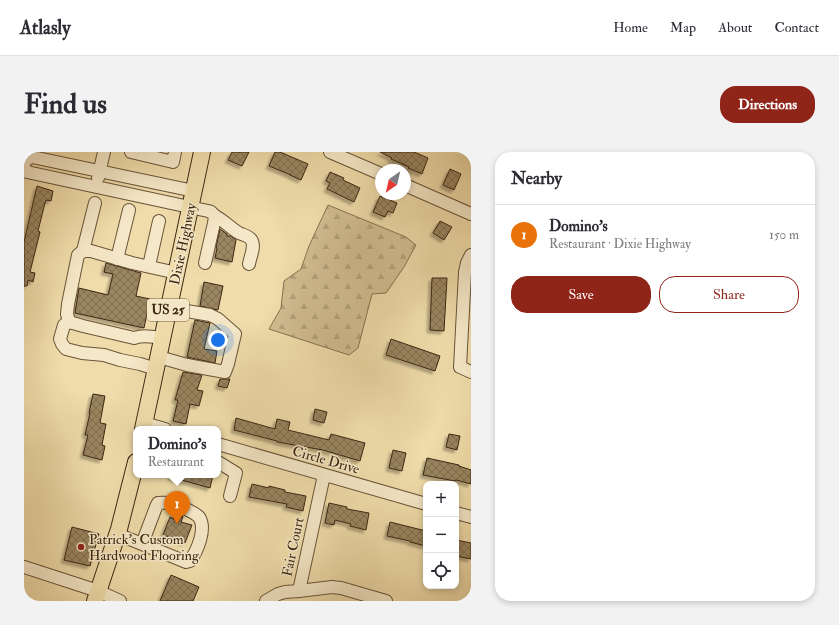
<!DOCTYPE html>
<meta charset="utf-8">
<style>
body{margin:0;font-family:"IM FELL Double Pica",serif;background:#f2f2f3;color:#2b2b33}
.controls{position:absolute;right:12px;bottom:12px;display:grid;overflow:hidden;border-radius:8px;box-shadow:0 2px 6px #0003}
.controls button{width:36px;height:36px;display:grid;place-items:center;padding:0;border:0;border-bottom:1px solid #e1e1e2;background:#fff;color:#2b2b33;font:20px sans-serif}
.compass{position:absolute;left:351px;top:12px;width:36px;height:36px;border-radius:50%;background:#fff;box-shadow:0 2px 6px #0003;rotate:214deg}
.you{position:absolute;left:194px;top:188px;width:14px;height:14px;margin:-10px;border:3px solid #fff;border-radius:50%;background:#1a73e8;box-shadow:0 0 0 6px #1a73e833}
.badge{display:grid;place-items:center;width:26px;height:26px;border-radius:50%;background:#8f2418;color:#fff;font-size:13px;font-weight:700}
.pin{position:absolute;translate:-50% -33px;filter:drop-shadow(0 1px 2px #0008)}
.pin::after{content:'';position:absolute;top:21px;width:14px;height:12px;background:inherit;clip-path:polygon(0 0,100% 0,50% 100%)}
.popup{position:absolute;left:109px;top:274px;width:88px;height:52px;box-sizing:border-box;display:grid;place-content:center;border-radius:8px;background:#fff;filter:drop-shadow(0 1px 3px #0005);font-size:13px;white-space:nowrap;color:#7c7c81}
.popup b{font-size:15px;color:#2b2b33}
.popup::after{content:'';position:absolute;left:50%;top:100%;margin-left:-8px;border:8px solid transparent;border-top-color:#fff}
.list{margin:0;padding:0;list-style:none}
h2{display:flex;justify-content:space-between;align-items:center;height:52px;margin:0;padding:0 16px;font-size:17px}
h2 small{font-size:13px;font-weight:400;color:#7c7c81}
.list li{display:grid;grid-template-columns:26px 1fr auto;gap:12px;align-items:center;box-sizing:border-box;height:60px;padding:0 16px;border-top:1px solid #e1e1e2}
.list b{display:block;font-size:15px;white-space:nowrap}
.list p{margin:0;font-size:13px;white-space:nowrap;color:#7c7c81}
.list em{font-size:13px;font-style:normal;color:#7c7c81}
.actions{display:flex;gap:8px;padding:12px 16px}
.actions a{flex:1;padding:9px 0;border:1px solid #8f2418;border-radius:16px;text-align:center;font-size:14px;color:#8f2418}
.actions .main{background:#8f2418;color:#fff}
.icon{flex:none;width:22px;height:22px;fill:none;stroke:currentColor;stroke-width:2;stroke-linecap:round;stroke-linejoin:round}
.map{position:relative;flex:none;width:447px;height:449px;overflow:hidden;border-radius:16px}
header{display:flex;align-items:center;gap:24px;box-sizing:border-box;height:56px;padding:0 20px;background:#fff;border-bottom:1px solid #e1e1e2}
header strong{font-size:19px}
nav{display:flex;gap:22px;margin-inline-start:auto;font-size:14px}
.intro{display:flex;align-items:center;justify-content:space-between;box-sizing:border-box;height:96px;padding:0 24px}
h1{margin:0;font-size:28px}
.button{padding:10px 18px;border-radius:16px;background:#8f2418;color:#fff;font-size:14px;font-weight:700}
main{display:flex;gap:24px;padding:0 24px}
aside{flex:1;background:#fff;border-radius:16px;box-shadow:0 2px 6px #0003}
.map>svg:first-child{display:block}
.forest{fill:url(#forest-firs);stroke:#867251}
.building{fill:url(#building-cross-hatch);stroke:#3c2612;filter:url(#shadow)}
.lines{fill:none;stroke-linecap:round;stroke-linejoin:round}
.minor-casing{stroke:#695438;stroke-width:14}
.major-casing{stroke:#3c2612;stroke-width:18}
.minor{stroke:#f5e8c8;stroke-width:12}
.major{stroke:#efdcaa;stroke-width:16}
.poi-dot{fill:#8f2418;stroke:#f5e8c8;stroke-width:1.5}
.labels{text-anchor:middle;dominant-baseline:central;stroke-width:3;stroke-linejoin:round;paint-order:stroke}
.shield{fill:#f5e8c8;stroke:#746049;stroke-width:1}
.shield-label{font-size:13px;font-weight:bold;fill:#3c2612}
.street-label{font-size:14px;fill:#3c2612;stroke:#f5e8c8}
.poi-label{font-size:14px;fill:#3c2612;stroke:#f5e8c8;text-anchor:start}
</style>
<header>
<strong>Atlasly</strong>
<nav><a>Home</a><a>Map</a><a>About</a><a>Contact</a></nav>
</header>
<div class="intro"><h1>Find us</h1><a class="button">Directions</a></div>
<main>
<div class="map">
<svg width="447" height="449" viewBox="0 0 447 449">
<defs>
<pattern id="forest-firs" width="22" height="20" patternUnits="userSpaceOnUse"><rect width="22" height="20" fill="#d1bd90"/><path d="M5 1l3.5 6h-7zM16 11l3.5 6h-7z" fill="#b4a27b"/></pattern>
<pattern id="building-cross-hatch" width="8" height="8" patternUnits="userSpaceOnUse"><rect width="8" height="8" fill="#998561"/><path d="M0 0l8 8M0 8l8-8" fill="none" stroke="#7e6d4f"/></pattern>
<filter id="shadow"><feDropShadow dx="-3" dy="3" stdDeviation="1" flood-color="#0004"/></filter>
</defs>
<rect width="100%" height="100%" fill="#efdcaa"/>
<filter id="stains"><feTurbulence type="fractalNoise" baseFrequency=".005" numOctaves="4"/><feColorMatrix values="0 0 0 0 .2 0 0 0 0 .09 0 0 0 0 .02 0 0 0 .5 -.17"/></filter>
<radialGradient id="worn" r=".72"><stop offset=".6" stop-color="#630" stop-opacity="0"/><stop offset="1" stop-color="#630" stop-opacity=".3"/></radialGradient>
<polygon class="forest" points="304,53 382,85 392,93 380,115 362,141 348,142 334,196 325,203 245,177 257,156 260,129 277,117 285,94"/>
<g class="building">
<polygon points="208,0 225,0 218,14 204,8"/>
<polygon points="251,0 256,0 284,12 277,28 266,23 267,23 245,14"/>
<polygon points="356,0 390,0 404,6 398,22 384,16 385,15 367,7 368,6"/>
<polygon points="426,17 437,22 430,38 419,33"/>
<polygon points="306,20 320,26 319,28 336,36 330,50 303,37 306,31 302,29"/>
<polygon points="13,34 29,39 27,49 22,48 21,51 14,79 16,80 6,120 11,121 9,130 4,128 3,134 0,134 0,90"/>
<polygon points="356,44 373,51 369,61 364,59 361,65 349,60"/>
<polygon points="416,69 428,75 420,88 409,81"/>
<polygon points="196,77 203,82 203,84 207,84 212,88 208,110 191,106 193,96 192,95"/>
<polygon points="82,111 117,121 112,144 126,147 120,176 51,161 55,136 84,143 89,122 80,120"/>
<polygon points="408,126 423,126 420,179 406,178"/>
<polygon points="180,130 199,134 194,158 176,154"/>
<polygon points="171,168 186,171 180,197 193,199 191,211 163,205"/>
<polygon points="367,187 416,204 411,219 362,203"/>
<polygon points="159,220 178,223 173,238 179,239 175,254 166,252 162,272 149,269 154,248 151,248"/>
<polygon points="196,227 206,227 203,236 194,234"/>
<polygon points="69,242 81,244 76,271 82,272 78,293 81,294 78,308 59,303 64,283 61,283 66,261 65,261"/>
<polygon points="291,257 303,260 300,271 289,268"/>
<polygon points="212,266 251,277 253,267 266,270 264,278 305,288 307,282 341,291 336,309 299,298 253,290 253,289 210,278"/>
<polygon points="425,282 436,284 433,298 422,295"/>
<polygon points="369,298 382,301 378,319 365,316"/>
<polygon points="403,306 435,313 435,314 447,318 447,332 432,328 431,329 399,323"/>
<polygon points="147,323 189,323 186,336 147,325"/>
<polygon points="228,332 245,336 245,334 261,338 261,340 282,344 279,359 262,355 263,352 225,345"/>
<polygon points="305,351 323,355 323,357 345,361 342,378 326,374 327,372 311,368 310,373 301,371"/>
<polygon points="153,361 159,364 157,370 168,373 161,391 139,383 146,365 150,367"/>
<polygon points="366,370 402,379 402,394 386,390 386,389 363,384"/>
<polygon points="48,375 75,382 66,414 40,408"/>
<polygon points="432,388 447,391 447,407 432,404"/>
<polygon points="147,423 175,435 169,449 136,449"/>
</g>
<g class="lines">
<g class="minor-casing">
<g id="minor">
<polyline points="107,0 149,10 151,0"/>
<polyline points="306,0 357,22"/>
<polyline points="0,9 8,5 170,39"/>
<polyline points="0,15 3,20 184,59 187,60 191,64 190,71 181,111"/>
<polyline points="74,26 80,0"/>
<polyline points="381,33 447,62"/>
<path d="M191,64c10,5 15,12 24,17 4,2 11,3 13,8 3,7 -2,16 -3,23"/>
<polyline points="59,99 71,51"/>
<polyline points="447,103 443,111 441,120 436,215 447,220"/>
<polyline points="93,107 105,58"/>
<polyline points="125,114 135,69"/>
<polyline points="45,170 43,162 44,152 54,103 59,99 67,99 108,111 153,121"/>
<polyline points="135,205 163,213 201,220 204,212 211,182 194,167 186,163 145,156"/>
<path d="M132,217l-16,-5 -20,-4 -16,-5 -22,-2 -16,-4 -4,-5 -2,-5 4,-14 5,-3 14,4 51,12c10,-3 18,-2 28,1"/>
<polyline points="120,271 141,277"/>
<polyline points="194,292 402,352"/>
<polyline points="194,310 212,321 206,344"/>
<polyline points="432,361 447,365"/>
<path d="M93,382l25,10 14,-37 2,-4c11,-1 21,1 30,7 4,2 8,4 11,7 8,12 -2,34 -9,44l-4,1 -44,-18"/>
<polyline points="0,415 74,439 96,449"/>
<polyline points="275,439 300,323"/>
<polyline points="242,449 254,442 261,440 275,439 308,435 317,436 362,449"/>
</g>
</g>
<g class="major-casing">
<g id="major">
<polyline points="119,277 178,0"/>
<polyline points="71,449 95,377 112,310"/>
</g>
</g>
<use href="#minor" class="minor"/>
<use href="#major" class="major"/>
</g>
<circle class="poi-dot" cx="57" cy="395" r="4"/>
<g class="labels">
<rect class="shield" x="123" y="147" width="42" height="22" rx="3"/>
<g class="shield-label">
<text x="144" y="158">US 25</text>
</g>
<g class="street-label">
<text transform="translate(159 92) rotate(-78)">Dixie Highway</text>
<text transform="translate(302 308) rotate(16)">Circle Drive</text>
<text transform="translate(269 395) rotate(-78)">Fair Court</text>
</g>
<g class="poi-label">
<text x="65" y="387">Patrick’s Custom<tspan x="65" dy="16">Hardwood Flooring</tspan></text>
</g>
</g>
<rect width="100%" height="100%" filter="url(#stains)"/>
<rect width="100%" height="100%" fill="url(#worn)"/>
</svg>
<div class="controls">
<button>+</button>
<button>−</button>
<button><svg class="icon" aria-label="locate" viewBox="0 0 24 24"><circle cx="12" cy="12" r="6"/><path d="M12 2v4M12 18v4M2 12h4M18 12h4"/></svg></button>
</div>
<svg class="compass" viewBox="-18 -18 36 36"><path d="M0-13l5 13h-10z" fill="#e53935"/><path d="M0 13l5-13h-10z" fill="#7c7c81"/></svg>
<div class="you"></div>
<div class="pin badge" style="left:153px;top:372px;background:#e8710a">1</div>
<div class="popup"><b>Domino's</b>Restaurant</div>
</div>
<aside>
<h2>Nearby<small></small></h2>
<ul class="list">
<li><span class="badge" style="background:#e8710a">1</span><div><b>Domino's</b><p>Restaurant · Dixie Highway</p></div><em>150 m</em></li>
</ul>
<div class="actions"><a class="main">Save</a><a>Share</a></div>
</aside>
</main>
